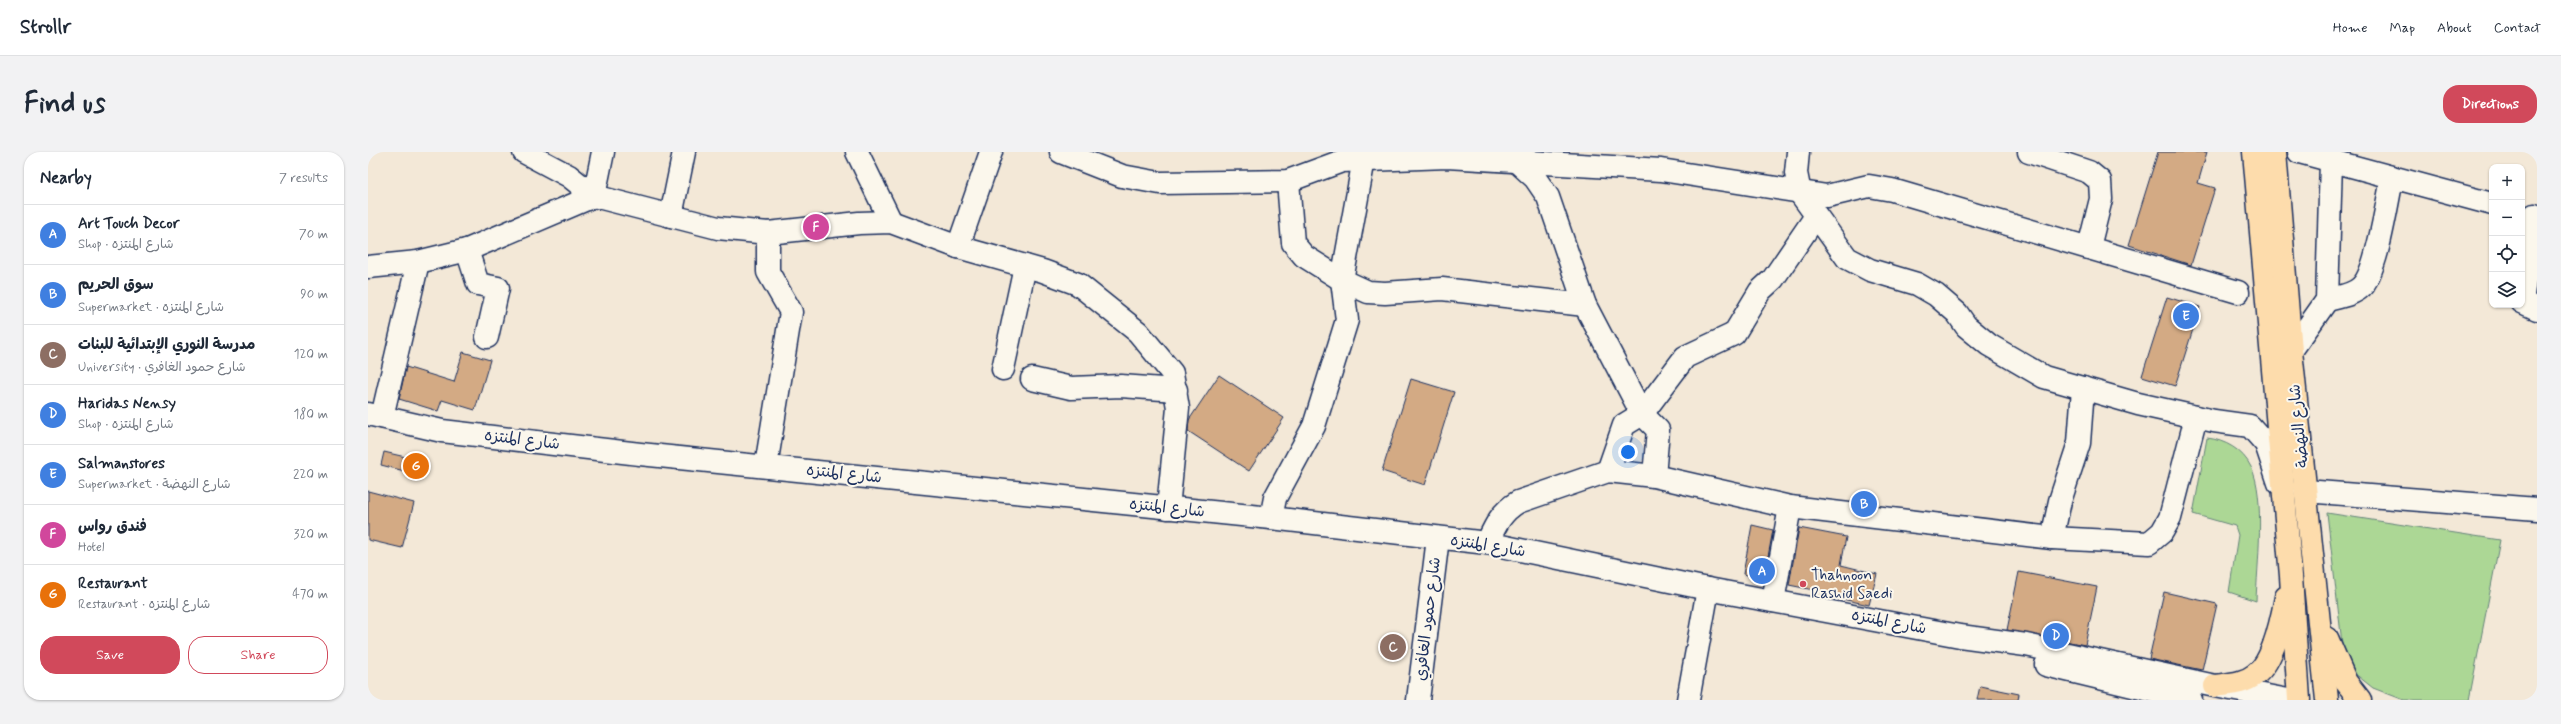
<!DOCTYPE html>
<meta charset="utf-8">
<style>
body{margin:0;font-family:Mynerve,"Playpen Sans Arabic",sans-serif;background:#f2f2f3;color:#1f2937}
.controls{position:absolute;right:12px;top:12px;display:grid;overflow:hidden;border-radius:8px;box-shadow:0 1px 3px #0004}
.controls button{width:36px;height:36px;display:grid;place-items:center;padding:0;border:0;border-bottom:1px solid #e0e1e3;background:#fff;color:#1f2937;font:20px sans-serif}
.you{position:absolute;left:1260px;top:300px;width:14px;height:14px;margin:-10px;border:3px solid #fff;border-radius:50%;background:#1a73e8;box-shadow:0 0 0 6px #1a73e833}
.badge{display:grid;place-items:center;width:26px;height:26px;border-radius:50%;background:#d1495b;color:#fff;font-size:13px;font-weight:700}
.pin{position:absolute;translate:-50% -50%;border:2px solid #fff;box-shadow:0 1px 4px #0006}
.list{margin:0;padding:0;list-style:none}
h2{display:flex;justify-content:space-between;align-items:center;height:52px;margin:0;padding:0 16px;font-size:17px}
h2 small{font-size:13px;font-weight:400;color:#747a83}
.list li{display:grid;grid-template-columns:26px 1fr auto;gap:12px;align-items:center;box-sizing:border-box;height:60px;padding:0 16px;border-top:1px solid #e0e1e3}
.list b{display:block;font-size:15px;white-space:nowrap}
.list p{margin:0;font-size:13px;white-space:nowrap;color:#747a83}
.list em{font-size:13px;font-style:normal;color:#747a83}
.actions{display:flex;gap:8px;padding:12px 16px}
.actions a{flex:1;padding:9px 0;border:1px solid #d1495b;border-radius:16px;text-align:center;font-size:14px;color:#d1495b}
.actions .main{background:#d1495b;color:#fff}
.icon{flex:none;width:22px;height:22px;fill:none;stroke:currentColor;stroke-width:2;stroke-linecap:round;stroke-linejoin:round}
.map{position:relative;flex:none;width:2169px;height:548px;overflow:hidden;border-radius:16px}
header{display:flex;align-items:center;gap:24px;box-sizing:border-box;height:56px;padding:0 20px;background:#fff;border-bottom:1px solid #e0e1e3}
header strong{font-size:19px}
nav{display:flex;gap:22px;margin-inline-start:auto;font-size:14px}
.intro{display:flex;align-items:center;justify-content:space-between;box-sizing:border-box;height:96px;padding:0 24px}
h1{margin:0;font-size:28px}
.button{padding:10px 18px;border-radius:16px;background:#d1495b;color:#fff;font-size:14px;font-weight:700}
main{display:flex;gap:24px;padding:0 24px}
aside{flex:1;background:#fff;border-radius:16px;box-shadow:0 1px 3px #0004}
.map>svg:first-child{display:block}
.green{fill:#acd795;stroke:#64837a}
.building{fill:#d3aa84;stroke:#1b2f5e}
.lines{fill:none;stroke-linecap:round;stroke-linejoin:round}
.minor-casing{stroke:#1b2f5e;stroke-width:25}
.major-casing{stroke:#1b2f5e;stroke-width:25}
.minor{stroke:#fbf7ec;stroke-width:22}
.major{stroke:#fddcac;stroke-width:22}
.poi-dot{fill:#d1495b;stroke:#fbf7ec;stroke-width:1.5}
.labels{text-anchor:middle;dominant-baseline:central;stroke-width:4;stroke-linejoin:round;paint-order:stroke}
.street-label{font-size:16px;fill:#1b2f5e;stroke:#fbf7ec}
.poi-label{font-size:16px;fill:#1b2f5e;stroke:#fbf7ec;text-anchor:start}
</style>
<header>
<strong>Strollr</strong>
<nav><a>Home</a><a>Map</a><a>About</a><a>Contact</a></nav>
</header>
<div class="intro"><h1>Find us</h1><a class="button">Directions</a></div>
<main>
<aside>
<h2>Nearby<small>7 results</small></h2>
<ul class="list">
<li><span class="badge" style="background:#3f7fe0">A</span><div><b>Art Touch Decor</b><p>Shop · شارع المنتزه</p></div><em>70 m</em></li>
<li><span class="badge" style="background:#3f7fe0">B</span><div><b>سوق الحريم</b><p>Supermarket · شارع المنتزه</p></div><em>90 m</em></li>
<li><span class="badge" style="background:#8d6e63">C</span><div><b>مدرسة النوري الإبتدائية للبنات</b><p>University · شارع حمود الغافري</p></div><em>120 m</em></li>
<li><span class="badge" style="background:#3f7fe0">D</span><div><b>Haridas Nensy</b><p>Shop · شارع المنتزه</p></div><em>180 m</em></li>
<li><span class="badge" style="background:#3f7fe0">E</span><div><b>Salmanstores</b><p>Supermarket · شارع النهضة</p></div><em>220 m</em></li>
<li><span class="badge" style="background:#d1479c">F</span><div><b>فندق رواس</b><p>Hotel</p></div><em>320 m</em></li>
<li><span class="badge" style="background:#e8710a">G</span><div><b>Restaurant</b><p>Restaurant · شارع المنتزه</p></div><em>470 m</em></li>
</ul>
<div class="actions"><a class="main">Save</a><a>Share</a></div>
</aside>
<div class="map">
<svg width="2169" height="548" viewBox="0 0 2169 548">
<rect width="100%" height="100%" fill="#f3e8d7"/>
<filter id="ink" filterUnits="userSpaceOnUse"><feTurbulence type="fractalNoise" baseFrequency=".025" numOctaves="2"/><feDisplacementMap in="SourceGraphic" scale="8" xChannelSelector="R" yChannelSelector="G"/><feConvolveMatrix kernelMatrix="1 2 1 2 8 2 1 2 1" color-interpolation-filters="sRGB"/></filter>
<g filter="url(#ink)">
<g class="green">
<path d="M1839,286c18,2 36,12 44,29 15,30 6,100 5,134l-27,-9 9,-57 -3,-9 -42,-12z"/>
<polygon points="1959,361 2132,388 2101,548 2036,548 2005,536 1986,521 1975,500"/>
</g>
<g class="building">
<polygon points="1790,0 1839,0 1830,31 1847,36 1823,113 1761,93"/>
<polygon points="1799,145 1832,155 1807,234 1774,224"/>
<polygon points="95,200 122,208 107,258 74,248 70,259 31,247 38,215 86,230"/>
<polygon points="851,223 916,266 881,319 820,279 821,268"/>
<polygon points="1043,227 1086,240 1057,333 1014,319"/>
<polygon points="16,300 59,310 56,324 13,313"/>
<polygon points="0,339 46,351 34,396 0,388"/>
<polygon points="1384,373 1405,378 1396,426 1375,422"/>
<polygon points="1431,376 1478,385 1473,413 1509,422 1501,453 1474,447 1475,444 1421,433"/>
<polygon points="1651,420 1729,435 1717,493 1639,478"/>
<polygon points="1796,440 1849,452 1834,518 1781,507"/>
<polygon points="1612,534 1651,542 1650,548 1609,548"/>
</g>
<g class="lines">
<g class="minor-casing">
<g id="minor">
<polyline points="156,0 201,24 226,44 350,76 400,81 491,71 523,70 590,95 675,119 710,132 770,180 804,221 810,256 800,356"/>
<polyline points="489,0 523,70"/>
<polyline points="693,0 754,24 792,31 920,29 974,9 1079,5 1293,18 1459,44 1501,34 1524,38 1870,140"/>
<polyline points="1430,0 1428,21 1432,41 1479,106 1502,118 1549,132 1568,143 1589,161 1598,174 1621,193 1676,225 1770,252 1846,269 1882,274 1898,292 1911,331"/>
<polyline points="1661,0 1721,20 1732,29 1733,47 1721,95"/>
<polyline points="1931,0 2124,52"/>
<polyline points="1145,6 1167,26 1180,45 1217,153 1274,262 1290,278 1286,324"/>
<polyline points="920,29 925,91 936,104 974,128 1000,140 1017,141 1074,137 1217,153"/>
<polyline points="226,44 235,0"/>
<polyline points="2166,63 2154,150 2169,157"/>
<polyline points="303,64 316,0"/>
<polyline points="590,95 623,0"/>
<polyline points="99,98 110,132 130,136 119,185"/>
<polyline points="0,115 50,110 99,98 226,44"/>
<path d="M1959,148c11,-3 26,-5 34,-13 16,-14 26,-85 31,-108"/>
<polyline points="1923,199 1959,148 1963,9"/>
<polyline points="635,217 657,114"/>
<polyline points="664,227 703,236 753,234 808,238"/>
<polyline points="0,262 74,279 272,302 903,366 1119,391 1340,437 1592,484 1658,493 1847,534 1920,548"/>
<polyline points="14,265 50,110"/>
<polyline points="398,314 423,160 400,120 400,81"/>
<polyline points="1240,319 1256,273 1274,262 1317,205 1366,182 1392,139 1405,127 1448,64"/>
<polyline points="1937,339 2169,357"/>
<polyline points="903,366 907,346 946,274 979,168 974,128 996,7"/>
<polyline points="1684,386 1692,349 1711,291 1715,236"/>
<path d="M1119,391c8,-17 14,-31 31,-41l90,-31 46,5 136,31 262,31 97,5 13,-11 8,-14 26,-101"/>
<polyline points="1405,449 1422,355"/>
<polyline points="1678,513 1823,548"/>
<polyline points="1050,548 1070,386"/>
<polyline points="1320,548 1340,437"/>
</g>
</g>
<g class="major-casing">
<g id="major">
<polyline points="1886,0 1923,424 1931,548"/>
<polyline points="1907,0 1923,199 1959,548"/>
<polyline points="1959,486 1978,530 1992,548"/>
<path d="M1847,534c14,-2 29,-2 41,-12 18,-13 26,-56 30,-77"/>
</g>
</g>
<use href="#minor" class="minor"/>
<use href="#major" class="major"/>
</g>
</g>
<circle class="poi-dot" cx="1435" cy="432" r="4"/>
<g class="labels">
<g class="street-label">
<text transform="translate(1931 274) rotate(-96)">شارع النهضة</text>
<text transform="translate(154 288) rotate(7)">شارع المنتزه</text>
<text transform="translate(476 322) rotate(6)">شارع المنتزه</text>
<text transform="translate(799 356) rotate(6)">شارع المنتزه</text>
<text transform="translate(1120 394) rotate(9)">شارع المنتزه</text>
<text transform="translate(1060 467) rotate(-83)">شارع حمود الغافري</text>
<text transform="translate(1521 470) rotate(11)">شارع المنتزه</text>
</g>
<g class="poi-label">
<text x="1443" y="423">Thahnoon<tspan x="1443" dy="18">Rashid Saedi</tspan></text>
</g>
</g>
</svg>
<div class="controls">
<button>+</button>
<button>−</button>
<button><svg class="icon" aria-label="locate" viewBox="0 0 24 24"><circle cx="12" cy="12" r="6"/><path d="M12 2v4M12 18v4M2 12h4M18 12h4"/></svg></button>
<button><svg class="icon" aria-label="layers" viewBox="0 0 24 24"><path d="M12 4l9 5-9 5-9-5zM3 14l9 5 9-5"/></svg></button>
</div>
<div class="you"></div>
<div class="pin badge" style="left:1394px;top:419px;background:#3f7fe0">A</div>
<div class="pin badge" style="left:1496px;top:352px;background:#3f7fe0">B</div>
<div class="pin badge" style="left:1025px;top:495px;background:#8d6e63">C</div>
<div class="pin badge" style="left:1688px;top:484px;background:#3f7fe0">D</div>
<div class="pin badge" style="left:1818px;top:164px;background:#3f7fe0">E</div>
<div class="pin badge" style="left:448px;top:75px;background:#d1479c">F</div>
<div class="pin badge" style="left:48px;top:314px;background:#e8710a">G</div>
</div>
</main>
